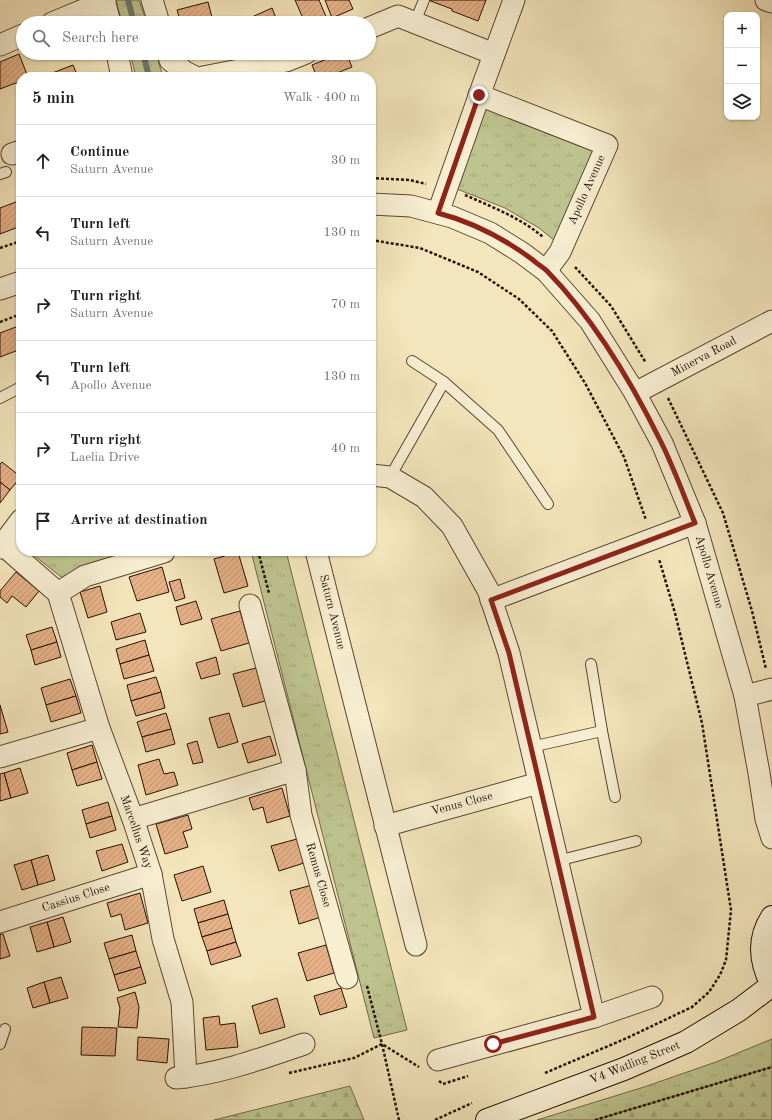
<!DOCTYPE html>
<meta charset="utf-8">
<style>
body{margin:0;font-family:"Old Standard TT",serif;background:#f6f6f6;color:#202124}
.controls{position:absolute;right:12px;top:12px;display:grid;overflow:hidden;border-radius:8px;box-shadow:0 1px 3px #0004}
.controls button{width:36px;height:36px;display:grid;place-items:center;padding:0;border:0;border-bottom:1px solid #e0e0e0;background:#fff;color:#202124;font:20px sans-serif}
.stop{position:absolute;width:12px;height:12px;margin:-9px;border:3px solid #8f2418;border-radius:50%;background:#fff}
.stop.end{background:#8f2418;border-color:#fff;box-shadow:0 1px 4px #0008}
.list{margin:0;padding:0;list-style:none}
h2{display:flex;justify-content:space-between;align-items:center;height:52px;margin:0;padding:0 16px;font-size:17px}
h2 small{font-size:13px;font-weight:400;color:#757577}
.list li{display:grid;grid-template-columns:26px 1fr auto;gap:12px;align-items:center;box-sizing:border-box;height:72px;padding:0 16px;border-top:1px solid #e0e0e0}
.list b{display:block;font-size:15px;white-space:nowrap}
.list p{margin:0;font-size:13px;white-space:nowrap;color:#757577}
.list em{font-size:13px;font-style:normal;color:#757577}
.icon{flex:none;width:22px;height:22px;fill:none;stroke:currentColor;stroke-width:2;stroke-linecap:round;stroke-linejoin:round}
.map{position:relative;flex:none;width:772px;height:1120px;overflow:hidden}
.search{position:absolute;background:#fff;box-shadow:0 1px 3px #0004;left:16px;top:16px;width:360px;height:44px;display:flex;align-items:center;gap:10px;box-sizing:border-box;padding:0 14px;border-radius:22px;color:#757577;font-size:15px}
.panel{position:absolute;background:#fff;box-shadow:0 1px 3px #0004;left:16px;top:72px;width:360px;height:484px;border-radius:16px}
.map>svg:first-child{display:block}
.grass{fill:url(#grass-tufts);stroke:#726a48}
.forest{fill:url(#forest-firs);stroke:#726a48}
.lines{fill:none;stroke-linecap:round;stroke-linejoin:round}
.stream{stroke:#6f7770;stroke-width:6}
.building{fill:url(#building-hatch);stroke:#260f02}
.lane-casing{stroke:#5a4530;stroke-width:12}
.street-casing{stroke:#5a4530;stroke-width:23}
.secondary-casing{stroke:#260f02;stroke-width:24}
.path{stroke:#260f02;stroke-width:2.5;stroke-dasharray:3 2;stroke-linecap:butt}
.lane{stroke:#f8efd3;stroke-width:10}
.street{stroke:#f8efd3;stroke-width:21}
.secondary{stroke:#f8efd3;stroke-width:22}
.route{stroke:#8f2418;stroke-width:5}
.labels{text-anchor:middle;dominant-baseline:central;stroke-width:3;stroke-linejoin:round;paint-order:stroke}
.street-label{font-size:12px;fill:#260f02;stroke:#f8efd3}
</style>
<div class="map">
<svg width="772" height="1120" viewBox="0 0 772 1120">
<defs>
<pattern id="grass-tufts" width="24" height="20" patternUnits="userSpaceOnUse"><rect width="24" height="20" fill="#bdc48f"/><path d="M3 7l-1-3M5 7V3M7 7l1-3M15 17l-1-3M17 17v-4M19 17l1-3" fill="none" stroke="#a2a77a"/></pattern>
<pattern id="forest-firs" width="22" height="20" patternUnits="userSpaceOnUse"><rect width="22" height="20" fill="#bdc48f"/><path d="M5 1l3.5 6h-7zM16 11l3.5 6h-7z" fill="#a2a77a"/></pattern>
<pattern id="building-hatch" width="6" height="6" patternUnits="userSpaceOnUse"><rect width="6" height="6" fill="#e6b187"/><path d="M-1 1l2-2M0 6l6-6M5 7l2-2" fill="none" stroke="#c59773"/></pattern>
</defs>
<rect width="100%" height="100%" fill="#f4e6bc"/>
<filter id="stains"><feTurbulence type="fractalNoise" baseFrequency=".005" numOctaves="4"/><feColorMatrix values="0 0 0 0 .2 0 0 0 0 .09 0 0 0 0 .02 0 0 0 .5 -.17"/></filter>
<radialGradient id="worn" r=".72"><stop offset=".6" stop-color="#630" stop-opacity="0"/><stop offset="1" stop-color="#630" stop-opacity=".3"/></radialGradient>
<g class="grass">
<polygon points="116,0 139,0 147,23 122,23"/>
<polygon points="130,53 156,53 163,77 136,77"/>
<polygon points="483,100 600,147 560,245 539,228 505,208 452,187"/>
<polygon points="32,551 130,551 85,565 65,580 31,553"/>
<polygon points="251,551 286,551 407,1030 374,1038"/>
<polygon points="772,1039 772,1067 595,1120 537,1120 644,1087 716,1062"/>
</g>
<g class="forest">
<polygon points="772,1067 772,1120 595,1120"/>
<polygon points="350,1086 364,1120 214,1120"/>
</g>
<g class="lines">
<g class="stream">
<polyline points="128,0 134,23"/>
<polyline points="143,53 149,77"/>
</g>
</g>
<g class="building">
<polygon points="295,0 319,0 327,19 319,23 305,23"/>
<polygon points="325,0 349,0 353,9 332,18"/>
<polygon points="428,0 486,0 478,21 452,11 452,9"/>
<polygon points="208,2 213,21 204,23 181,23 177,10"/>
<polygon points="272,8 278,23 254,23 252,17"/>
<polygon points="81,53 93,53 83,57"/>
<polygon points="199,53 218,53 200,58"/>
<polygon points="342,53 346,53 352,67 327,77 317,77 312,65"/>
<polygon points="19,54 28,77 21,77 21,81 0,89 0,62"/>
<polygon points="73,65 78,77 42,77"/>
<polygon points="112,72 114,77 101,77"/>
<polygon points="274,73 275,77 255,77"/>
<polygon points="21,200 21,226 0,234 0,208"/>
<polygon points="21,325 21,349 0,357 0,333"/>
<polygon points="2,462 21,477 10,490 0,482 0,464"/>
<polygon points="0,482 10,490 0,503"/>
<polygon points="207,551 220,551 208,554"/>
<polygon points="238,552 248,586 224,593 214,559"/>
<polygon points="162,567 169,592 137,601 129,577"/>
<polygon points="16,572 39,591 26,607 12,596 7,603 0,597 0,591"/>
<polygon points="180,579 185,598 175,601 169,582"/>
<polygon points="100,586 107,612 88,618 80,592"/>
<polygon points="196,601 202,619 181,625 176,607"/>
<polygon points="240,611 249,643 221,651 211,619"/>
<polygon points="140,613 146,632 116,640 111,622"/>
<polygon points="52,627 57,642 31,650 26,635"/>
<polygon points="145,640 149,655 120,664 116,649"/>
<polygon points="57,642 61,657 35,665 31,650"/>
<polygon points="149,655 154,671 124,679 120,664"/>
<polygon points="216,657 220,674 201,679 196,663"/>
<polygon points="256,668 265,701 243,707 233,674"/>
<polygon points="156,677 161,692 131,701 127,685"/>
<polygon points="70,679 76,696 46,705 41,688"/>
<polygon points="161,692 165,708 136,716 131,701"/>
<polygon points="76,696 81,713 51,722 46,705"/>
<polygon points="0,705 8,732 0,734"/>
<polygon points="166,713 171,729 142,737 137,722"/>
<polygon points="229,713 238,742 218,748 209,718"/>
<polygon points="171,729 175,744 146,752 142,737"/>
<polygon points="270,736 276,755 248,763 242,744"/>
<polygon points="197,741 203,762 193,764 187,744"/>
<polygon points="92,745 97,762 72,770 67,753"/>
<polygon points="159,759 164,774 174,772 178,785 146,795 138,765"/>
<polygon points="97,762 102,779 77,786 72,770"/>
<polygon points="20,768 28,793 11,798 4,773"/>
<polygon points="4,773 11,798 0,801 0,774"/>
<polygon points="282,788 290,816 267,823 263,807 253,810 249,798"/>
<polygon points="108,802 112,816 86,824 82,810"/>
<polygon points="188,815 192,829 183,832 188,847 165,854 156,824"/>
<polygon points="112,816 116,830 90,838 86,824"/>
<polygon points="297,839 304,863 279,871 271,846"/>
<polygon points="122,844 128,862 102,871 96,851"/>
<polygon points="48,855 55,880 38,885 31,860"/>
<polygon points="31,860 38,885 22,890 14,865"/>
<polygon points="203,866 211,892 182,901 174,875"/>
<polygon points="312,885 321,917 299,924 290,891"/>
<polygon points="140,893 148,923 125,930 121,914 111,917 107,903"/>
<polygon points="224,900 228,914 198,923 194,909"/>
<polygon points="228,914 232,928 202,937 198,923"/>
<polygon points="63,917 71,942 54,947 47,922"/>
<polygon points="47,922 54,947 37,952 30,927"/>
<polygon points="232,928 236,942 207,951 202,937"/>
<polygon points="0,934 3,934 10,956 0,959"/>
<polygon points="132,935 136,951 109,959 104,943"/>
<polygon points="236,942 241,956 211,965 207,951"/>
<polygon points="326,945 334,973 307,981 298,953"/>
<polygon points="136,951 141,967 114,975 109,959"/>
<polygon points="141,967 146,983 119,991 114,975"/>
<polygon points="61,977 68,998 50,1003 44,982"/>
<polygon points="44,982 50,1003 33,1008 27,988"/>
<polygon points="341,988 347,1007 320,1015 314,996"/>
<polygon points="135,992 139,1007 137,1028 118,1027 120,1008 117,998"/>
<polygon points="277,998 285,1027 260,1034 252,1006"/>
<polygon points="219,1016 220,1025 235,1023 238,1047 206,1050 203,1018"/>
<polygon points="82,1027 117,1028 115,1056 81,1055"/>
<polygon points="138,1037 169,1039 167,1063 137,1060"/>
</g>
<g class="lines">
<g class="lane-casing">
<g id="lane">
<polyline points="415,22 424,0"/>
<polyline points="0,174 6,172"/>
<polyline points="412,361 444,382 498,430 548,504"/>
<polyline points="0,398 21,387"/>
<polyline points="390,477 444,382"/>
<polyline points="591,664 602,731 615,797"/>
<polyline points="531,747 602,731"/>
<polyline points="557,861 636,841"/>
<polyline points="0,1044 5,1029"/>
</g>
</g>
<g class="street-casing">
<g id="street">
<polyline points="104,0 110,23"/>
<polyline points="152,0 159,23"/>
<polyline points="766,0 772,2"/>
<polyline points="52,23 105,1"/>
<polyline points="369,28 398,16 494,54"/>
<polyline points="0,45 23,35"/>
<polyline points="117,53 122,77"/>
<polyline points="168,53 170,60 185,72 195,77"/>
<polyline points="203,77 286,61 306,53"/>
<polyline points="479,95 607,145 560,252 546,271"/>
<polyline points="12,154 21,151"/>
<polyline points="371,204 411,206 452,217 490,233 522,253 546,271 590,321 635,393 662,443 695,523 745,696 759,773 766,819 772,838"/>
<polyline points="438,213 484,82 514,0"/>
<polyline points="0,289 21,282"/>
<polyline points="635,393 772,321"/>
<polyline points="371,475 390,477 424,497 452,526 488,590 509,653 594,1017"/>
<polyline points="3,545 58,593 99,728 133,819 151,874 163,939 182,1002 186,1077"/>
<polyline points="0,548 21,520"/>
<polyline points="316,551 416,945"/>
<polyline points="58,593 85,576 164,552"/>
<polyline points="491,600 695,523"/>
<polyline points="250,605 295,770 301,815 347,978"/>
<polyline points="745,696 772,689"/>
<polyline points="0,757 99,728"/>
<polyline points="133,819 295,770"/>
<polyline points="385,826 539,783"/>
<polyline points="0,922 151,874"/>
<polyline points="438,1060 594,1017 652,997"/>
<path d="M176,1078c44,-4 87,-20 128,-34"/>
</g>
</g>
<g class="secondary-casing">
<g id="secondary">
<path d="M772,917c-15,23 -12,45 0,68"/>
<polyline points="487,1120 624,1069 686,1042 739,1010 772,985"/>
</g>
</g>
<g class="path">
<polyline points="371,178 410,180 426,184"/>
<path d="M465,195c27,12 56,23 78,42"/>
<polyline points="371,240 420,248 478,272 519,299 552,331 585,383 624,457 646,520"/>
<polyline points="0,248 21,241"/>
<polyline points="575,267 611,306 646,363"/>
<polyline points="0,322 21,314"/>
<polyline points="668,398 723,513 752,611 766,669"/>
<polyline points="258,551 269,593"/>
<polyline points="367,986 382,1044 399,1120"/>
<polyline points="289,1073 354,1058 382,1044 419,1067"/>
<polyline points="545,1073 627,1038 692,1007 709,992 720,975 726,960 731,910 702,723 675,613 659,559"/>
<polyline points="439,1081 443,1084 468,1076"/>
<polyline points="435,1120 472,1103"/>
<polyline points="595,1120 772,1067"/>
</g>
<use href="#lane" class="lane"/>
<use href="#street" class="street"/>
<use href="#secondary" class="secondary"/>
</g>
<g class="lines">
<path class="route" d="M479,95l-41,118c34,9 67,26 95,47 4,4 10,7 14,11 48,49 84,110 114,171 13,26 23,54 34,81l-204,77 18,53 85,364 -101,27"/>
</g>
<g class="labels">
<g class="street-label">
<text transform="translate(587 190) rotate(-66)">Apollo Avenue</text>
<text transform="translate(704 357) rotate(-28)">Minerva Road</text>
<text transform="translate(709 572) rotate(74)">Apollo Avenue</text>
<text transform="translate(332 612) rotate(76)">Saturn Avenue</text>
<text transform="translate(462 804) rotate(-15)">Venus Close</text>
<text transform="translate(136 832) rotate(71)">Marcellus Way</text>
<text transform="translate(318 875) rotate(74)">Remus Close</text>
<text transform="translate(76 898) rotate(-18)">Cassius Close</text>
<text transform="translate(635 1063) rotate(-22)">V4 Watling Street</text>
</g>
</g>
<rect width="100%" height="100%" filter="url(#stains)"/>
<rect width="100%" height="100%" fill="url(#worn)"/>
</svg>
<div class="controls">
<button>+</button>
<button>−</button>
<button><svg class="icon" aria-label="layers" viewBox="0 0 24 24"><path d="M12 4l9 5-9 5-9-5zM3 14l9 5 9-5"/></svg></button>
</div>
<div class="stop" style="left:493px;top:1044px"></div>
<div class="stop end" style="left:479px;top:95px"></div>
<div class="search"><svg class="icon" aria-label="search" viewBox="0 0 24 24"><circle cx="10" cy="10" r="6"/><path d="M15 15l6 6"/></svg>Search here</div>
<section class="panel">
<h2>5 min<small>Walk · 400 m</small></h2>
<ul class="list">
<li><svg class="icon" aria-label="ahead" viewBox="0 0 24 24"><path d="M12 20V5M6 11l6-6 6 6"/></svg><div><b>Continue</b><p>Saturn Avenue</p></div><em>30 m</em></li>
<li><svg class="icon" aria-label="left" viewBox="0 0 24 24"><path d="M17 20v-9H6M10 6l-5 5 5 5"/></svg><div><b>Turn left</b><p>Saturn Avenue</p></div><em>130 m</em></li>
<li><svg class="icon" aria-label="right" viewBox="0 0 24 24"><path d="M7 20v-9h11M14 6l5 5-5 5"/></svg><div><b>Turn right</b><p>Saturn Avenue</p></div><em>70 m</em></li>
<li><svg class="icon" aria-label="left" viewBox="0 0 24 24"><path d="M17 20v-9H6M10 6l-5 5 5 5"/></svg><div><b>Turn left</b><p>Apollo Avenue</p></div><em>130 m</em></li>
<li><svg class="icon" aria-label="right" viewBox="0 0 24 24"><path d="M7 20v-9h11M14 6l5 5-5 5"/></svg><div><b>Turn right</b><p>Laelia Drive</p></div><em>40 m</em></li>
<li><svg class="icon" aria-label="arrive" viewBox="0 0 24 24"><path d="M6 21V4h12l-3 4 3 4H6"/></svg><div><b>Arrive at destination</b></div></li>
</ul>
</section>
</div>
